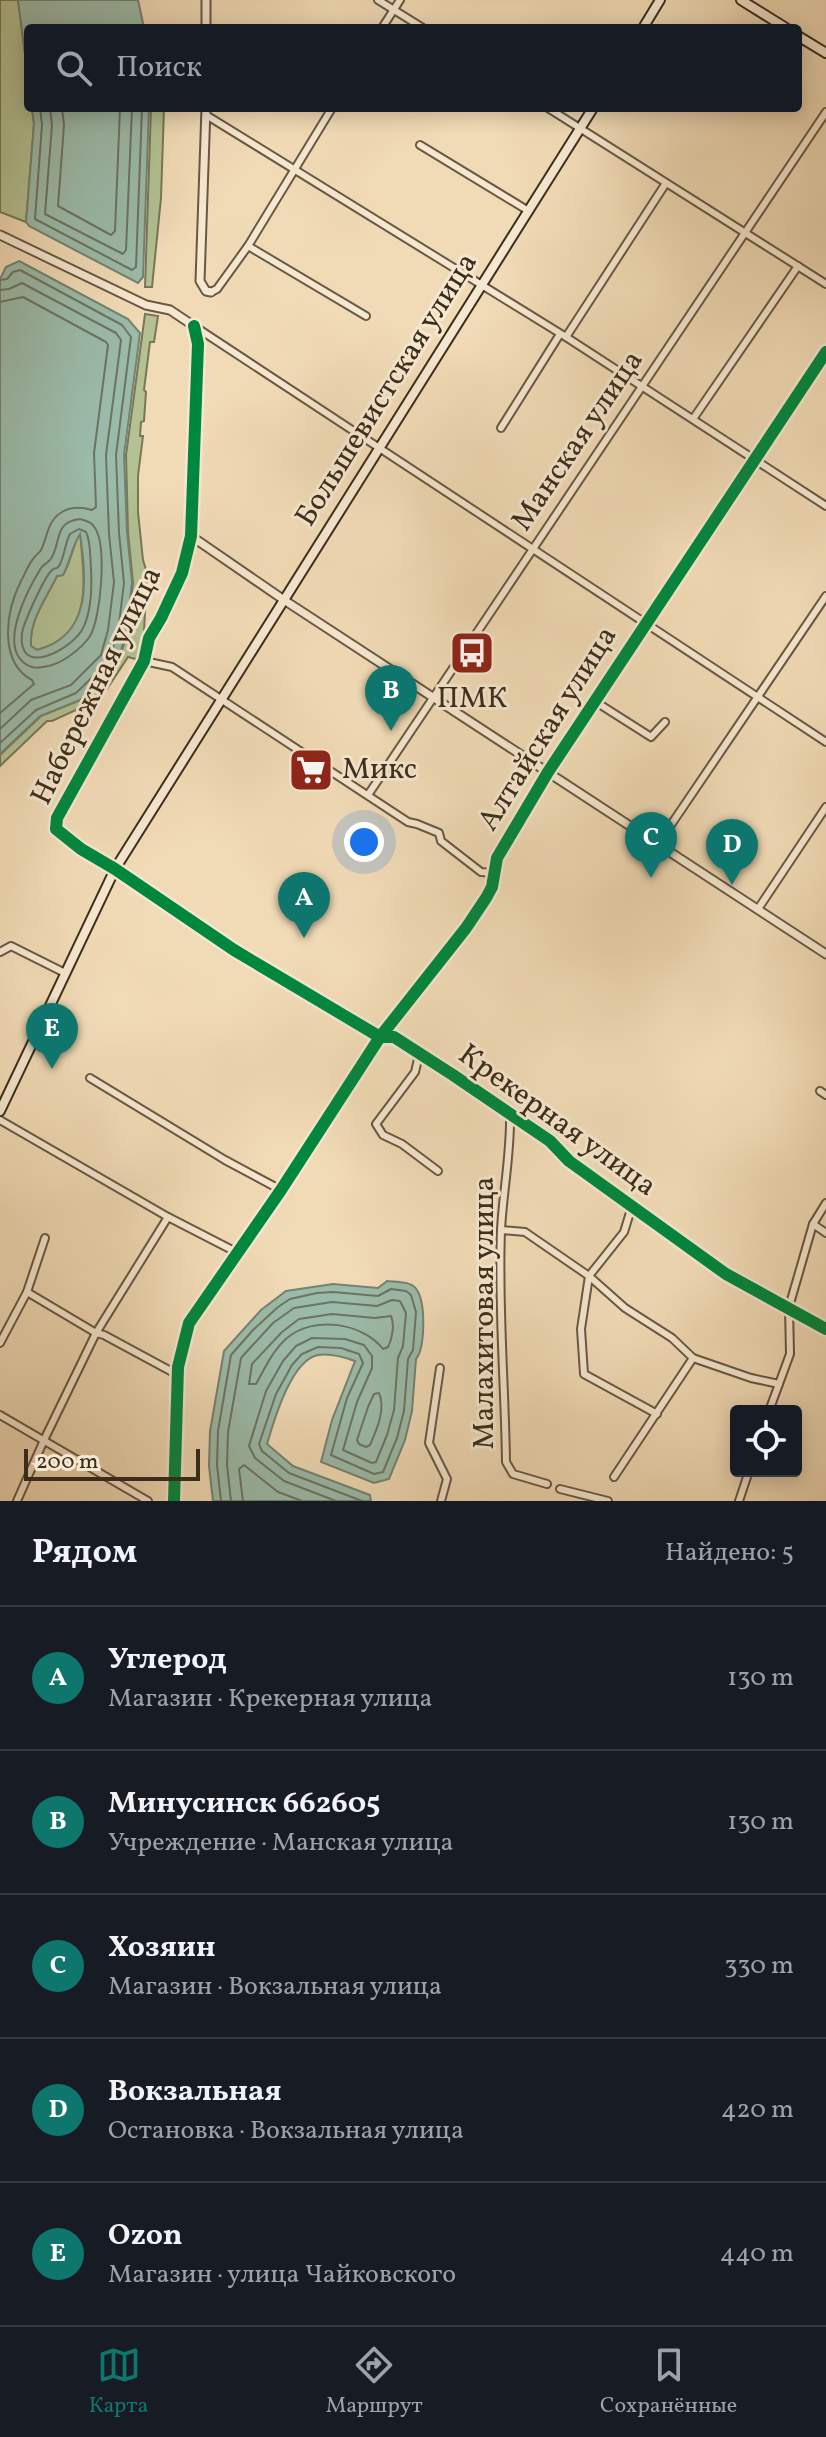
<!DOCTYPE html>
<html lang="ru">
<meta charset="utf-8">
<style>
body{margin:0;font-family:Vollkorn,serif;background:#242831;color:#f1f3f6}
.controls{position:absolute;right:24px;bottom:24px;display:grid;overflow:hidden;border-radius:8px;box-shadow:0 4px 20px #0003}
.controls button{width:72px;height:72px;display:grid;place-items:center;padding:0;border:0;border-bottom:2px solid #363941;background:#171b24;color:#f1f3f6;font:40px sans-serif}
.scale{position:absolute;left:24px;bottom:20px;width:176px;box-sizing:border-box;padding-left:8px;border:4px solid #3c2d1b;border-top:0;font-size:22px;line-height:28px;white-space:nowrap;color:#3c2d1b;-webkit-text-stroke:6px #f6e8d0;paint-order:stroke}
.you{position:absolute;left:364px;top:842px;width:28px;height:28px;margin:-20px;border:6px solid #fff;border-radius:50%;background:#1a73e8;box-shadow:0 0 0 12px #1a73e833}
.badge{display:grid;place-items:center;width:52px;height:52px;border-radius:50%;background:#0f766e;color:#fff;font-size:26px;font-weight:700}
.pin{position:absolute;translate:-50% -66px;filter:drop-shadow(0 2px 4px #0008)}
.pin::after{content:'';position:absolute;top:42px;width:28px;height:24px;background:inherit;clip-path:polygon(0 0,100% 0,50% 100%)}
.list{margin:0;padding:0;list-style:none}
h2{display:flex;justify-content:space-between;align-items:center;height:104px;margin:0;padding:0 32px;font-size:34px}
h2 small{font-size:26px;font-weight:400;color:#9ea1a6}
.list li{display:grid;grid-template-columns:52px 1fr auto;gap:24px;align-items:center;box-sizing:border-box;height:144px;padding:0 32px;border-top:2px solid #363941}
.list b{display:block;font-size:30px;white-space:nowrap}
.list p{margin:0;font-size:26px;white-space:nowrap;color:#9ea1a6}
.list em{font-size:26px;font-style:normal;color:#9ea1a6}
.icon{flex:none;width:44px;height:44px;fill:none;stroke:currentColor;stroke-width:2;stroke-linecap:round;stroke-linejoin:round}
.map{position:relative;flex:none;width:826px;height:1501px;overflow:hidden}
.search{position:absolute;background:#171b24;box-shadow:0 4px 20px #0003;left:24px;right:24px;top:24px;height:88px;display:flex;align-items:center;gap:20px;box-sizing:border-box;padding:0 28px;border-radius:8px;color:#9ea1a6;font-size:30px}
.sheet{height:824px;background:#171b24}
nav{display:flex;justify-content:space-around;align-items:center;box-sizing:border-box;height:112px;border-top:2px solid #363941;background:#171b24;font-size:22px;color:#9ea1a6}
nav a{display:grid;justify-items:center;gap:4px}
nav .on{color:#0f766e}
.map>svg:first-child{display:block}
.green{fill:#b3c193;stroke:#787757;stroke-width:2}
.water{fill:#9bbbaa;stroke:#758271;stroke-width:2;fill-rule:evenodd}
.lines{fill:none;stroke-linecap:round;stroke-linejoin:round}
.shore{stroke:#6c7462;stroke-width:2}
.minor-casing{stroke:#695842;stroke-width:10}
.tertiary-casing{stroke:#695842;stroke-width:11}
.secondary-casing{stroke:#3c2d1b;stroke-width:12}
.minor{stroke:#f6e8d0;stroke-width:6}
.tertiary{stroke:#f6e8d0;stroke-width:7}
.secondary{stroke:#f6e8d0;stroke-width:8}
.cycleway-casing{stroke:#f6e8d0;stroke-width:17}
.cycleway{stroke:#00873e;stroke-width:12}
.labels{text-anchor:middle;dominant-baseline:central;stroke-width:6;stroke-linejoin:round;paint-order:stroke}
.street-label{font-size:30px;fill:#3c2d1b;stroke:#f6e8d0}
.poi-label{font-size:30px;fill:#3c2d1b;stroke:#f6e8d0}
</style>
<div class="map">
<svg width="826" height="1501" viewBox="0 0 826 1501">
<rect width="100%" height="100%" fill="#f1dbb6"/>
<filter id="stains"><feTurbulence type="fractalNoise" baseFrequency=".0025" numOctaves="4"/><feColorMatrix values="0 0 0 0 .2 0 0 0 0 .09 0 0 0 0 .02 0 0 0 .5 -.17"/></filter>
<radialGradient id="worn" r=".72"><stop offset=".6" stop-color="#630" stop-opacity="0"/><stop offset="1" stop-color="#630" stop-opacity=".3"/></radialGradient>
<g class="green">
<polygon points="0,0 18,0 28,76 28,108 32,108 34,124 26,222 0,212"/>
<polygon points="151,108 164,108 161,198 152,287 145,287"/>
<polygon points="145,314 158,316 154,342 150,342 144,390 146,392 144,421 141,422 140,436 143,436 138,476 138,512 143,560 147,573 144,632 148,636 139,660 128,657 107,689 87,705 52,721 47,721 0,766 0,755 41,716 81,700 117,666 127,634 133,583 128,532 126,455"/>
<path d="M80,532c4,47 15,103 -43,118l-6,-4c-2,-26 15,-47 26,-70l6,-1c8,-14 10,-29 17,-43z"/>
</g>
<g class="water">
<polygon points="18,0 138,0 144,28 28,28 28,76"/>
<polygon points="32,108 149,108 143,277 138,283 29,226 26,222 34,124"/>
<path d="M19,261l109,58 12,14 -16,122 3,77 5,50 -6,52 -10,32 -36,34 -40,16 -40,38v-475l6,-12zM80,534c7,45 12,102 -43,116l-6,-4c-2,-26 15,-47 26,-70l6,-1c7,-13 9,-29 17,-41z"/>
<path d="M387,1281c10,1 25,0 30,9 9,14 8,58 -1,69l-4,52 -7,29 -16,39 -15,4 -53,-21 11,-42 23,-59c-11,-4 -24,-8 -37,-6 -27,5 -44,66 -51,89l26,22 77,29 1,6h-158l-4,-35 1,-35 14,-80 37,-41 25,-19 47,-7 45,4z"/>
</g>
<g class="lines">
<g class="shore">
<polyline points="40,108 42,125 35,219 132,270 136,267 142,108"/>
<polyline points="50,108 52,125 45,214 123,254 126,250 132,108"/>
<polyline points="62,108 64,125 58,206 111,235 115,231 120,108"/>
<polyline points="0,280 7,279 13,272 20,270 122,325 131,337 116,455 119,533 124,583 118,632 109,661 76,693 36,710 0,743"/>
<polyline points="0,290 9,289 22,283 116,333 121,340 106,455 109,534 114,582 108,630 101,655 71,685 31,700 0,729"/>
<path d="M0,302l23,-5 83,45 2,3 -14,108 2,54 -4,3c-10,-3 -20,-4 -30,2 -15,9 -14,24 -21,38 0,1 -7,7 -8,9 -5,6 -8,15 -12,22 -17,34 -21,82 11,99l2,4 -34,29"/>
<path d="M80,519c7,2 12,3 15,9 12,18 6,90 -5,108 -8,12 -25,25 -38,29 -12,3 -20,5 -29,-3 -23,-20 5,-73 18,-94 2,-3 6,-5 9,-8 12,-15 2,-38 30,-41z"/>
<path d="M79,529l7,3c5,10 4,25 5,37 1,19 1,43 -9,61 -12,20 -65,49 -60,3 2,-11 21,-53 29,-62 6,-6 5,1 9,-7 5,-10 5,-21 10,-30z"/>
<path d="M332,1314l43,4 16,-2c4,9 1,23 -3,31l-5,2c-20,-26 -69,-34 -96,-11 -14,12 -22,30 -31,46h-7l3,-20 30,-32 17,-13z"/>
<path d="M379,1393c7,16 -2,36 -9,52l-4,2 -7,-3 -2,-4 11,-33 6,-13z"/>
<polyline points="221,1501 217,1465 218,1431 231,1355 253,1330 278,1307 290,1299 317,1293 333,1292 378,1296 391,1289 406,1291 411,1295 416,1312 413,1350 408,1359 404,1411 397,1438 383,1472 374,1474 331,1455 347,1398 363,1363 359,1354 341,1348 318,1347 302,1354 292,1365 276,1394 259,1444 262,1451 289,1473 362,1501"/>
<polyline points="231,1501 227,1465 228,1432 241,1358 273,1323 294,1308 332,1302 377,1306 392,1300 400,1301 406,1313 403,1346 398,1358 394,1410 387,1435 376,1462 372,1463 343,1450 357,1402 372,1368 372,1356 364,1345 345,1339 312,1338 296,1346 283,1361 266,1391 249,1446 255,1458 284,1481 336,1501"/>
<polyline points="243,1501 239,1469 244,1465 278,1492 302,1501"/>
</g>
<g class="minor-casing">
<g id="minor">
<polyline points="378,0 423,28"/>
<polyline points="382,28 400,0"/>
<polyline points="548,108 826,284"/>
<polyline points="206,115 566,337 826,506"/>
<polyline points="420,145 527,210"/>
<polyline points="248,246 366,316"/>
<polyline points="211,292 217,289 248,246 332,108"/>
<polyline points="194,326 198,344 191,536 182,573 161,618 149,638 144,661 57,818 56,829 81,849 115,869 234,950 380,1037 394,1037 453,1075 550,1141 569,1161 726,1274 826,1329"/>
<polyline points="194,326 826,742"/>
<polyline points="566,337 666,183"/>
<polyline points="693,419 798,266"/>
<polyline points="501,428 560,334"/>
<polyline points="144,661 172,667 408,822 417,824 439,833 441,841 481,872 494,873"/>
<polyline points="596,702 651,737 665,722"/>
<polyline points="368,795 826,112"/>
<polyline points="658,844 826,596"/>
<polyline points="758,909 826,807"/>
<polyline points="0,952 11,946 65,973"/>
<polyline points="419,1055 415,1072 376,1124 383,1135 402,1144 438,1171"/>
<polyline points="90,1078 225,1160 281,1190"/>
<polyline points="820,1091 826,1095"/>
<path d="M510,1114c1,39 -7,77 -9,116 -3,78 4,155 5,232l7,12 34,10"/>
<polyline points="0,1120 168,1217 238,1253"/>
<polyline points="632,1206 624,1232 589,1276 581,1329 584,1374 657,1414"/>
<polyline points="813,1224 826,1233"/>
<polyline points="501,1230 525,1232 589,1276 625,1308 672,1338 693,1358 751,1378 779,1384"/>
<polyline points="27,1292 96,1333 104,1335 178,1375"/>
<polyline points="0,1343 27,1292 45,1238"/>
<polyline points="440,1368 429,1443 447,1479 441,1501"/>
<polyline points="769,1411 790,1354 789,1307 813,1224 826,1203"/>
<polyline points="0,1415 148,1501"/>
<polyline points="614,1477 693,1358"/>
<polyline points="560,1489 608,1501"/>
<polyline points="17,1501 44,1440 96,1333 168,1217"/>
<polyline points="174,1501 178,1367 189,1323 281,1190 380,1037 466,928 486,898 492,887 497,858 548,772 826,352"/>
<polyline points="739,1501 749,1471"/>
</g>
</g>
<g class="tertiary-casing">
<g id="tertiary">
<polyline points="206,28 206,0"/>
<polyline points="206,108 200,281 206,291 211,292"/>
<polyline points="0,235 146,305 170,310 194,326"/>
<polyline points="191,536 284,600 826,954"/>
</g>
</g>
<g class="secondary-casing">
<g id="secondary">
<polyline points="741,0 786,28"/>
<polyline points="643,28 660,0"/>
<polyline points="798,36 826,53"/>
<polyline points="0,1111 115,869 593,108"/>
</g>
</g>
<use href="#minor" class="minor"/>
<use href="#tertiary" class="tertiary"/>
<use href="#secondary" class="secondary"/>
<g class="cycleway-casing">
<g id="cycleway">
<polyline points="194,326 198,344 191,536 182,573 161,618 149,638 144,661 57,818 56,829 81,849 115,869 234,950 380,1037 394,1037 453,1075 550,1141 569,1161 726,1274 826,1329"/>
<polyline points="174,1501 178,1367 189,1323 281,1190 380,1037 466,928 486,898 492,887 497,858 548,772 826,352"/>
</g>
</g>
<use href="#cycleway" class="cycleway"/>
</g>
<defs>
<g id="bus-square" transform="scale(2.3)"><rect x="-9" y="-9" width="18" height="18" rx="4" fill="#8f2418" stroke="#f6e8d0"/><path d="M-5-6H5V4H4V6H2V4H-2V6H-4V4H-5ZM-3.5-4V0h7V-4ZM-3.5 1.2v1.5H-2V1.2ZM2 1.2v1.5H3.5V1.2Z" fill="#fff"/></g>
<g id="supermarket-square" transform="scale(2.3)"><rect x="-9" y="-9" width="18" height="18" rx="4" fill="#8f2418" stroke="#f6e8d0"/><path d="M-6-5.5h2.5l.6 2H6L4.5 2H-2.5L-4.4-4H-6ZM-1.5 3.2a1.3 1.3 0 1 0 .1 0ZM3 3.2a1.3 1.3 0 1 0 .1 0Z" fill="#fff"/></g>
</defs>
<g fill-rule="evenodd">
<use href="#bus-square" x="472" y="653"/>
<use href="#supermarket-square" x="311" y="770"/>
</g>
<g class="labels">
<g class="street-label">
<text transform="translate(387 390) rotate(-58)">Большевистская улица</text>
<text transform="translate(578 441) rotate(-56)">Манская улица</text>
<text transform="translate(97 686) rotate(-64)">Набережная улица</text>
<text transform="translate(548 729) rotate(-58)">Алтайская улица</text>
<text transform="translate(557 1121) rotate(36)">Крекерная улица</text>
<text transform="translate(485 1313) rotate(-90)">Малахитовая улица</text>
</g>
<g class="poi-label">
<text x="472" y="699">ПМК</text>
<text x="342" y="770" text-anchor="start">Микс</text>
</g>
</g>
<rect width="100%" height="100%" filter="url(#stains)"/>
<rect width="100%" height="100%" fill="url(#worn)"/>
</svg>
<div class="controls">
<button><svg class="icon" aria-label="locate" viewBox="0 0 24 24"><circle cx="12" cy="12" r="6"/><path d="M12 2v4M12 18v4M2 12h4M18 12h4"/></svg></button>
</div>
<div class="scale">200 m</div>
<div class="you"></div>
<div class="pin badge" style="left:304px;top:938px">A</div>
<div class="pin badge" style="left:391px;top:731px">B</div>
<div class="pin badge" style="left:651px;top:878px">C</div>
<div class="pin badge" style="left:732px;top:885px">D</div>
<div class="pin badge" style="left:52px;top:1069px">E</div>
<div class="search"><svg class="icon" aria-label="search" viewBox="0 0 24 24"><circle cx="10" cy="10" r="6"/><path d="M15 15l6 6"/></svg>Поиск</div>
</div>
<section class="sheet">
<h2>Рядом<small>Найдено: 5</small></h2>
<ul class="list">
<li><span class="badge">A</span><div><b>Углерод</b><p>Магазин · Крекерная улица</p></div><em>130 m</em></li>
<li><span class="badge">B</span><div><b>Минусинск 662605</b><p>Учреждение · Манская улица</p></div><em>130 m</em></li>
<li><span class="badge">C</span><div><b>Хозяин</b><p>Магазин · Вокзальная улица</p></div><em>330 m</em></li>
<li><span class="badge">D</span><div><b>Вокзальная</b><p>Остановка · Вокзальная улица</p></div><em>420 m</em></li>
<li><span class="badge">E</span><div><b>Ozon</b><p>Магазин · улица Чайковского</p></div><em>440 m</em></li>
</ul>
</section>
<nav>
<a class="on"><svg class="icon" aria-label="map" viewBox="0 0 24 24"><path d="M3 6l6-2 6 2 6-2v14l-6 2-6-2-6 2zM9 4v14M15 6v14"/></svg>Карта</a>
<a><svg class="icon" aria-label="directions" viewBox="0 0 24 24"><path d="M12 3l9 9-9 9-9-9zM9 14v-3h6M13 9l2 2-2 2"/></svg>Маршрут</a>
<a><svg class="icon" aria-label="saved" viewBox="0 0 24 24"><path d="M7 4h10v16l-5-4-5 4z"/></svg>Сохранённые</a>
</nav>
